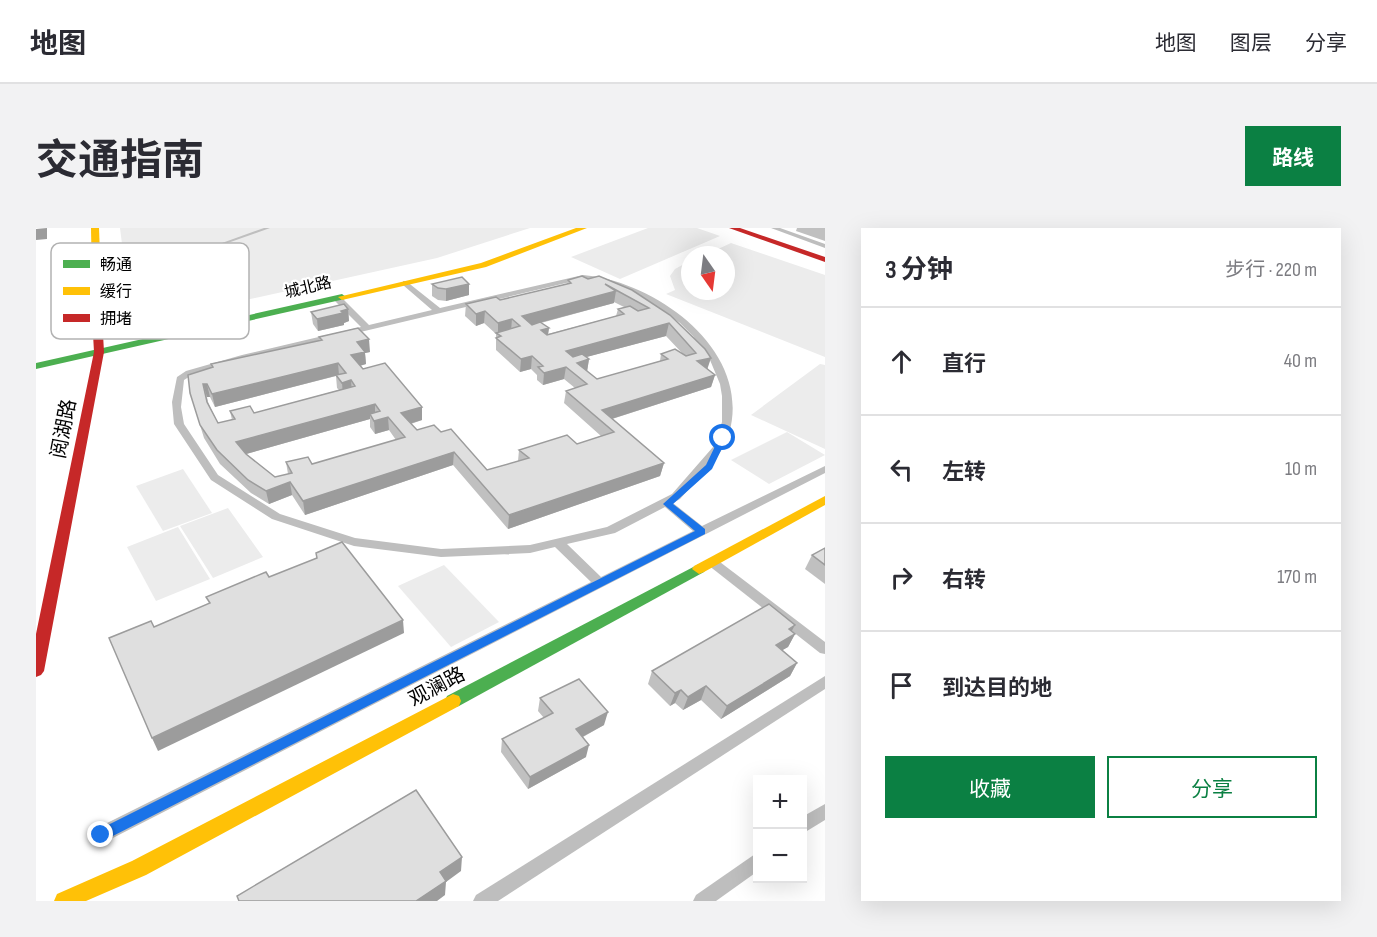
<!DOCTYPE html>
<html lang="zh">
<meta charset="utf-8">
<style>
body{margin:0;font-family:"Sofia Sans Condensed","Noto Sans SC",sans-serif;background:#f2f2f3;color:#2b2b33}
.controls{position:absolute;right:18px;bottom:18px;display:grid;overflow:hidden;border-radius:0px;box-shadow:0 6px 24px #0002}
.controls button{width:54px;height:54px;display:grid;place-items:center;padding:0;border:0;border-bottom:2px solid #e1e1e2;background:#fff;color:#2b2b33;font:30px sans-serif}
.compass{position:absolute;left:645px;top:18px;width:54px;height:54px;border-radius:50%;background:#fff;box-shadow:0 6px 24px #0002;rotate:166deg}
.stop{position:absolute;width:18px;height:18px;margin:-14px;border:4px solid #1a73e8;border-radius:50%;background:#fff}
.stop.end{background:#1a73e8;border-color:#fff;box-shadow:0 2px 6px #0008}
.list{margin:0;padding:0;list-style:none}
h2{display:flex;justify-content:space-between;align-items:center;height:78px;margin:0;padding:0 24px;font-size:26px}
h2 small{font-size:20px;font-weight:400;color:#7c7c81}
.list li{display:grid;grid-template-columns:39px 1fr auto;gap:18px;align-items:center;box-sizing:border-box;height:108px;padding:0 24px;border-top:2px solid #e1e1e2}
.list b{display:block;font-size:22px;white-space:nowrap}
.list em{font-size:20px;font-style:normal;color:#7c7c81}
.actions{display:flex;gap:12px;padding:18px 24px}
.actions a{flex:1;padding:14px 0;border:2px solid #0b8043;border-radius:0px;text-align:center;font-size:21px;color:#0b8043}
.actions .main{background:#0b8043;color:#fff}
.icon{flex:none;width:33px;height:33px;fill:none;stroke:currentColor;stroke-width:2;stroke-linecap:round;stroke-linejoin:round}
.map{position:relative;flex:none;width:789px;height:673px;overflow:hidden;border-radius:0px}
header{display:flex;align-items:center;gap:36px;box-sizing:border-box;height:84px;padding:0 30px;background:#fff;border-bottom:2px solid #e1e1e2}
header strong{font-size:28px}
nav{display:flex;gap:33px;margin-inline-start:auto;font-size:21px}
.intro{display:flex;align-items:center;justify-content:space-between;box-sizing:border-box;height:144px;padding:0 36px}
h1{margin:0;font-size:42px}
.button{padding:15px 27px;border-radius:0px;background:#0b8043;color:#fff;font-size:21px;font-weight:700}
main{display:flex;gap:36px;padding:0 36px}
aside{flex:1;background:#fff;border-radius:0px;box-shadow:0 6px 24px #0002}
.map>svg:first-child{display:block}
.green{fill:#ececec}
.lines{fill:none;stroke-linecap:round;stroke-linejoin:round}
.stream{fill:#bfbfbf;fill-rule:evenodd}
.lane{fill:#bebebe;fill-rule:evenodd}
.fast{fill:#4caf50;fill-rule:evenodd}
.slow{fill:#ffc107;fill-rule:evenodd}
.jam{fill:#c62828;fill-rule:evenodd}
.wall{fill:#c0c0c0;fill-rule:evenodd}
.shaded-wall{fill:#9c9c9c}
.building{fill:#dfdfdf;stroke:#9c9c9c;stroke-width:1.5;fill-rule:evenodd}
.route{fill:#1a73e8}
.labels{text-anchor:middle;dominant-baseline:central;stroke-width:4.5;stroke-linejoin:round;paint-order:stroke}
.far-street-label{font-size:16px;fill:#000;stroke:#fff}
.street-label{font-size:20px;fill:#000;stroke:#fff}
.key{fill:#fff;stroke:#b2b2b2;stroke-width:1.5}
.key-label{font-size:16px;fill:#000}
</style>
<header>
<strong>地图</strong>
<nav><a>地图</a><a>图层</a><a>分享</a></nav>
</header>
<div class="intro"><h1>交通指南</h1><a class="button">路线</a></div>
<main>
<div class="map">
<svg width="789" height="673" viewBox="0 0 789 673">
<rect width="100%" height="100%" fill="#fff"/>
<g class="green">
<polygon points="84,0 494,0 401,30 96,97"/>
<polygon points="612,0 661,0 684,8 584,51 535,29"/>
<polygon points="695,15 789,47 789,129 630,66 639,62 634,48 639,41 654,33 654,63 690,63 692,27 680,22"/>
<polygon points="784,136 789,137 789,221 715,187"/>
<polygon points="751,204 789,227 733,256 695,232"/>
<polygon points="147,241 176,285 127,303 100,258"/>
<polygon points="192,280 227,329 177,350 144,298"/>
<polygon points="142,299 174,351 120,373 91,319"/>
<polygon points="408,337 463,394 415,419 362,358"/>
</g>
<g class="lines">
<polygon class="stream" points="228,0 234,0 186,17 87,21 85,20 87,19 186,15"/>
<g class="lane">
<polygon points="735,0 744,0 789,16 789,20"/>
<path d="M547,47c72,6 170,75 146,159 -8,25 -32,46 -49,65l-7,4 29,23 123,-60v7l-718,368 -6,2 -6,-2 -2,-6 2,-6 496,-247 -36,-35 -25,6 -89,4 -87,-11 -82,-27 -61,-39 -37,-56 -2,-22 5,-25 9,-6 56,-16 119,-28 -26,-26v-4h6l28,28 63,-15 -29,-25v-4h3l34,27zM547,51l17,2 32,11 17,9 31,22 13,13 17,24 10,24 2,12v26l-9,25 -41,47 -65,33 -77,18 -89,4 -86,-11 -75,-24 -62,-39 -34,-51 -3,-17 3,-27 8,-5 55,-16zM629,279l28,24 -92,46 -34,-33 48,-11z"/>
<polygon points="676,330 680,331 789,414 789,426 784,425 672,337 670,334 672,331"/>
<polygon points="789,448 789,461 462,673 437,673 440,667"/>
<polygon points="789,576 789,592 766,606 766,589"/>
<polygon points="722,624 722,643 680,673 657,673 660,667"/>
</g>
<g class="fast">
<polygon points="306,66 310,69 309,71 0,141 0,135"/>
<polygon points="663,336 670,341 668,344 423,478 417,480 411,478 409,473 411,468"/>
</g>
<g class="slow">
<polygon points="55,0 63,0 67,106 62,109 57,106"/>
<polygon points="540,0 551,0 450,39 306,72 302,69 445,35"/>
<polygon points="789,268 789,277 668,344 663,346 656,341 658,338"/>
<polygon points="417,466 423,468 425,473 423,478 110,647 50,673 18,673 21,666 96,633"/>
</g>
<g class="jam">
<polygon points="693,0 704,0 789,29 789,34"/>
<polygon points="62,103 67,106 68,124 8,443 5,447 0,449 0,406 58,124 57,106"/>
</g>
</g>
<g class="wall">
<polygon points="761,0 789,0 789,13 760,3"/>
<path d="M563,48l71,39 38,54 7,6 -4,12 -99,32 52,44 -4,13 -152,53 -55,-64 -148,50 -13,-20 -23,9 -18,-11 -31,-29 -16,-26 -14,-45 22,-26 -1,-3 109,-24 -1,-3 51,15 -5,1 1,11 -6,2 3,3 59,38v13l-11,4 6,6 24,2 46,38 31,-9 1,-11 58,-6 24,-8 -37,-33 2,-12 9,-3 -11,-9 -21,6 -6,-5v-5l-6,-6 -11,3 -24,-22v-16l-12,-11 -8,3 -11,-10 1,-12 34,-4 67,-16 1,-4 20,-1zM578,74l10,5 -6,2 -2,7 -68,18 1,-6 -8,-5 73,-20zM630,108l16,17 -21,1 -1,7 -63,18 -10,-8 2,-12 -3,-2zM300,148l1,12 2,2 -85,23 -24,-2 2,9 -14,3 -10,-21 -1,-5h3l5,10zM334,191v8l5,7 14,-4 7,10 -84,24 -26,-2 2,12 -13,3 -29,-23z"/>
<polygon points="396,56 433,56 433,67 410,73 402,72 396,68"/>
<polygon points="312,81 313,93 308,95 308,97 282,103 277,96 275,84"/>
<polygon points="789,320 789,356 769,341 776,327"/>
<polygon points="755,403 759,406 752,419 746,422 761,435 754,448 685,491 665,472 647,482 639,475 634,478 612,456 616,443"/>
<polygon points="504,470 568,497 547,509 550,529 492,561 465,524 466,511 508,490 502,483"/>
</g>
<g class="shaded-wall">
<polygon points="11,0 11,11 0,12 0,1"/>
<polygon points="433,56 433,67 410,73 410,61"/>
<polygon points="580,63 578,75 484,100 486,88"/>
<polygon points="312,81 313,93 308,95 308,97 282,103 281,91"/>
<polygon points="449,83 448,95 440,98 440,86"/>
<polygon points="476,91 475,103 462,107 462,95"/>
<polygon points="633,95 630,108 528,135 530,123"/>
<polygon points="513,100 511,113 505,102"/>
<polygon points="333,111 334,124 329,125 330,136 316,140 315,127 321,114"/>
<polygon points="496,128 495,141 484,144 485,131"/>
<polygon points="675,130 671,142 661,133"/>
<polygon points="553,131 551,144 539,147 541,135"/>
<polygon points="302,135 303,147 179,179 176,166"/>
<polygon points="530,139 528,151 507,157 508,145"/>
<polygon points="679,147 675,159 566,194 566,182"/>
<polygon points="315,152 316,165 307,168 306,155"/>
<polygon points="167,156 171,156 174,169 171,169"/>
<polygon points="339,176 339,189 334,186 334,191 203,228 200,214"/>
<polygon points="386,179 386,192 366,198 365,185"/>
<polygon points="352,189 353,202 339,206 338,193"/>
<polygon points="418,224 417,237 269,287 267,273"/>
<polygon points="628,235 624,248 472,301 473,287"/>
<polygon points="254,254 256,267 233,276 230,263"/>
<polygon points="367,392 368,405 122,523 116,510"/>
<polygon points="759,397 752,410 759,406 752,419 733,430 740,417 753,401"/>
<polygon points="761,435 754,448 685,491 691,478"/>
<polygon points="670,458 665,472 647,482 652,469"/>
<polygon points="645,462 639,475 634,478 639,465"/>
<polygon points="572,484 568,497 537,514 540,501"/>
<polygon points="553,517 550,529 492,561 494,549"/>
<polygon points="426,629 425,643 410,654 409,667 401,673 380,673 404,644"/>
</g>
<g class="building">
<path d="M546,48l6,3 11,-3 33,14 38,25 35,34 6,9 -14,3 18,14 -113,35 62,53 -155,52 -55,-63 -151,49 -13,-19 -24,9 -18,-11 -31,-30 -17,-25 -10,-32 -2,-18 25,-8 -2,-3 111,-24 -3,-3 39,-9 11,11 -12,3 8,10 -14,3 12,14 22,-6 37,44 -21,6 16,17 17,-5 7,7 10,-3 36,41 42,-12 -10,-8 48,-15 10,9 37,-12 -48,-41 21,-7 -21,-17 -22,6 -6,-6 5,-1 -11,-10 -11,3 -25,-21 5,-2 -5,-3 24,-7 -8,-7 -14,4 -13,-12 -9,3 -10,-10 30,-7 4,3 71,-17 -3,-3zM569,56l44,24 -11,3 -8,-5 -12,3 6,5 -77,21 -6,-5 8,-2 -9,-6 -8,3 -10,-9 94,-25zM633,95l27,30 -10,3 -11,-7 -14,5 7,5 -71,20 -20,-16 12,-4 -7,-5 -9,3 -7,-6zM302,135l8,10 -10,2 6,8 9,-3 4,6 -101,27 -4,-7 -20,5 5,8 -17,4 -11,-21 -4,-18h4l5,10zM339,176l5,7 -10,3 4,7 14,-4 17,20 -93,27 -4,-7 -22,5 6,11 -17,4 -29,-23 -10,-12z"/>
<polygon points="426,49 433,56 410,61 402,60 396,56"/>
<polygon points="308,76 312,81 305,83 307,85 281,91 275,84"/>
<polygon points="306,314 367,392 116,510 73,410 115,393 118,399 174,375 170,369 230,344 233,349 281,330 280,325"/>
<polygon points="789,320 789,337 776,327"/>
<polygon points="733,376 759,397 753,401 759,406 740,417 761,435 691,478 670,458 652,469 645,462 639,465 616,443"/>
<polygon points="543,451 572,484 540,501 553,517 494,549 466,511 517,485 504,470"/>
<polygon points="380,562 426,629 404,644 410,653 380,673 203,673 201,668"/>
</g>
<polygon class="route" points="687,207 691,210 676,241 637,276 669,301 669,306 69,612 60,612 60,603 659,303 627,276 670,237 683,210"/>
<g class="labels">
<g class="far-street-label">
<text transform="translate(272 60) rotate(-13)">城北路</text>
</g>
<g class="street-label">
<text transform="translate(28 201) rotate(-79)">阅湖路</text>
<text transform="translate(401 459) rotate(-28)">观澜路</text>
</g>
</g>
<rect x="15" y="15" width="198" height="96" rx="9" class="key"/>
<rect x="27" y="32" width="27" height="8" fill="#4caf50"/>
<rect x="27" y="59" width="27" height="8" fill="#ffc107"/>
<rect x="27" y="86" width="27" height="8" fill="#c62828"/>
<g class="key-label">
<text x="64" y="42">畅通</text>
<text x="64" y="69">缓行</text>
<text x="64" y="96">拥堵</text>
</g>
</svg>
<div class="controls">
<button>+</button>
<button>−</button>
</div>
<svg class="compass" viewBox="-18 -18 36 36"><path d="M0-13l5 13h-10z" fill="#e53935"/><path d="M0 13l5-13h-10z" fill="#7c7c81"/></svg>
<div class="stop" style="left:687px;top:210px"></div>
<div class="stop end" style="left:65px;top:607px"></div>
</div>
<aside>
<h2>3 分钟<small>步行 · 220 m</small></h2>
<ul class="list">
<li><svg class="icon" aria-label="ahead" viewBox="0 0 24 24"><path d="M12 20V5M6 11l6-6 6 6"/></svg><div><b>直行</b></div><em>40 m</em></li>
<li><svg class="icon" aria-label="left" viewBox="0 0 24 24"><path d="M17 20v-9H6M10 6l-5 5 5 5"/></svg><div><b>左转</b></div><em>10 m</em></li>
<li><svg class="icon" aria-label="right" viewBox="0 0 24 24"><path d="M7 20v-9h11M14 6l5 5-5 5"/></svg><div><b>右转</b></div><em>170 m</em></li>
<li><svg class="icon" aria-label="arrive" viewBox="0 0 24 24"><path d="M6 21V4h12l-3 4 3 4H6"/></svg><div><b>到达目的地</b></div></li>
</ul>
<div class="actions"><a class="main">收藏</a><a>分享</a></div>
</aside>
</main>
